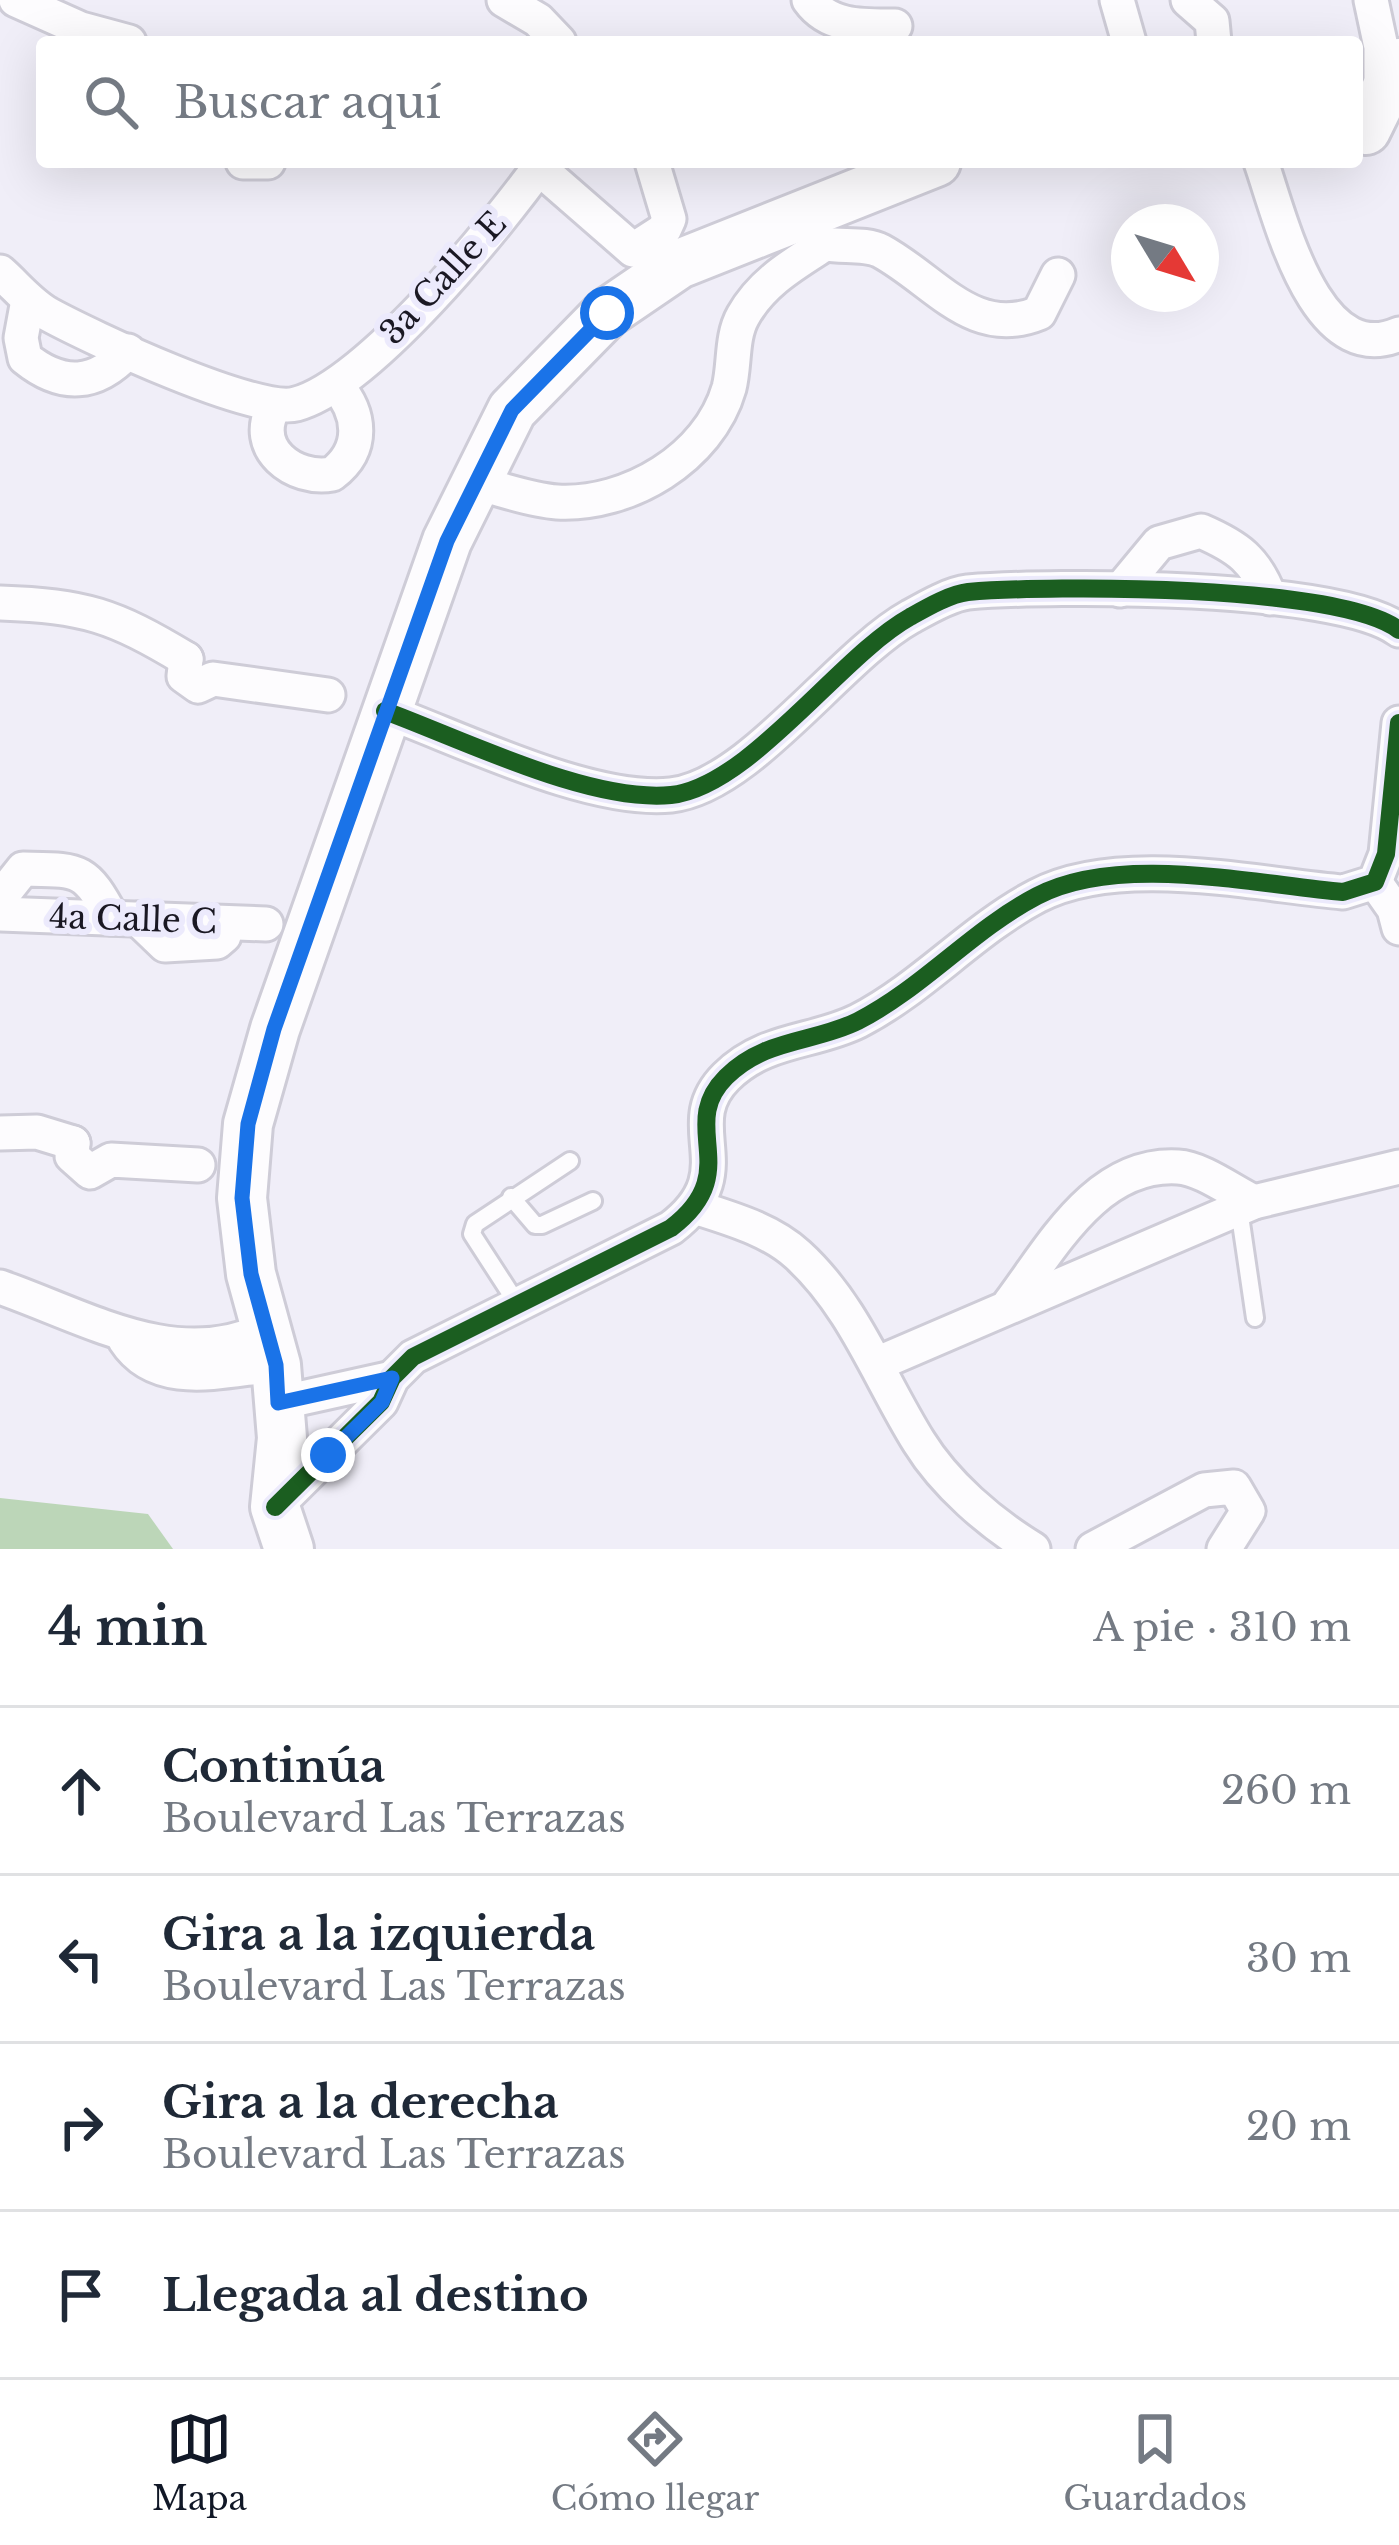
<!DOCTYPE html>
<html lang="es">
<meta charset="utf-8">
<style>
body{margin:0;font-family:"Libre Baskerville",serif;background:#f6f6f7;color:#1f2937}
.compass{position:absolute;left:1111px;top:204px;width:108px;height:108px;border-radius:50%;background:#fff;box-shadow:0 12px 48px #0002;rotate:128deg}
.stop{position:absolute;width:36px;height:36px;margin:-27px;border:9px solid #1a73e8;border-radius:50%;background:#fff}
.stop.end{background:#1a73e8;border-color:#fff;box-shadow:0 3px 12px #0008}
.list{margin:0;padding:0;list-style:none}
h2{display:flex;justify-content:space-between;align-items:center;height:156px;margin:0;padding:0 48px;font-size:51px}
h2 small{font-size:39px;font-weight:400;color:#747a83}
.list li{display:grid;grid-template-columns:78px 1fr auto;gap:36px;align-items:center;box-sizing:border-box;height:168px;padding:0 48px;border-top:3px solid #e0e1e3}
.list b{display:block;font-size:45px;white-space:nowrap}
.list p{margin:0;font-size:39px;white-space:nowrap;color:#747a83}
.list em{font-size:39px;font-style:normal;color:#747a83}
.icon{flex:none;width:66px;height:66px;fill:none;stroke:currentColor;stroke-width:2;stroke-linecap:round;stroke-linejoin:round}
.map{position:relative;flex:none;width:1399px;height:1549px;overflow:hidden}
.search{position:absolute;background:#fff;box-shadow:0 12px 48px #0002;left:36px;right:36px;top:36px;height:132px;display:flex;align-items:center;gap:30px;box-sizing:border-box;padding:0 42px;border-radius:12px;color:#747a83;font-size:45px}
.sheet{height:828px;background:#fff}
nav{display:flex;justify-content:space-around;align-items:center;box-sizing:border-box;height:168px;border-top:3px solid #e0e1e3;background:#fff;font-size:33px;color:#747a83}
nav a{display:grid;justify-items:center;gap:6px}
nav .on{color:#111827}
.map>svg:first-child{display:block}
.forest{fill:#bcd6b8}
.lines{fill:none;stroke-linecap:round;stroke-linejoin:round}
.lane-casing{stroke:#ceccd7;stroke-width:22}
.street-casing{stroke:#ceccd7;stroke-width:39}
.secondary-casing{stroke:#ceccd7;stroke-width:54}
.lane{stroke:#fdfcfe;stroke-width:16}
.street{stroke:#fdfcfe;stroke-width:33}
.secondary{stroke:#fdfcfe;stroke-width:48}
.cycleway-casing{stroke:#eceafc;stroke-width:26}
.cycleway{stroke:#1b5e20;stroke-width:18}
.route{stroke:#1a73e8;stroke-width:15}
.labels{text-anchor:middle;dominant-baseline:central;stroke-width:12;stroke-linejoin:round;paint-order:stroke}
.street-label{font-size:33px;fill:#1a1823;stroke:#eceafc}
</style>
<div class="map">
<svg width="1399" height="1549" viewBox="0 0 1399 1549">
<rect width="100%" height="100%" fill="#f0eef8"/>
<polygon class="forest" points="0,1498 148,1514 173,1549 0,1549"/>
<g class="lines">
<g class="lane-casing">
<g id="lane">
<polyline points="511,1197 535,1225 542,1225 593,1201"/>
<polyline points="1239,1209 1255,1318"/>
<polyline points="518,1305 472,1234 475,1224 570,1161"/>
</g>
</g>
<g class="street-casing">
<g id="street">
<polyline points="16,0 81,29 129,42"/>
<polyline points="504,0 538,20 559,42"/>
<path d="M809,0c20,28 55,26 86,26"/>
<polyline points="1117,0 1129,42"/>
<polyline points="1188,0 1212,21 1214,42"/>
<polyline points="1371,0 1381,47 1381,90"/>
<polyline points="243,162 268,162"/>
<path d="M1261,162c19,54 54,209 138,172"/>
<polyline points="539,168 633,250 664,230 669,219 652,162"/>
<path d="M813,233l12,11c18,3 41,-1 56,7 55,30 92,89 158,62l19,-38"/>
<path d="M0,272c16,14 29,31 48,42 42,23 208,101 248,90 72,-19 202,-179 247,-242"/>
<path d="M28,300l-7,38 4,20c37,30 71,28 103,-7"/>
<path d="M274,407c-24,41 20,74 58,67 33,-25 29,-61 4,-89"/>
<path d="M476,483c25,6 54,17 81,19 71,4 152,-44 172,-114 6,-23 2,-51 14,-72 19,-34 51,-52 82,-72"/>
<path d="M1120,590l39,-47 42,-12c37,16 55,29 69,67"/>
<path d="M0,603c85,3 113,12 186,56"/>
<polyline points="186,659 184,676 198,686 213,679 328,695"/>
<path d="M385,711c79,29 205,92 286,84 78,-8 169,-139 239,-178 16,-9 40,-23 58,-25 84,-7 370,-8 431,38"/>
<polyline points="1375,882 1394,909 1399,928"/>
<path d="M0,898l23,-29c56,1 62,-2 89,49"/>
<polyline points="0,914 266,924"/>
<polyline points="138,919 165,945 217,942 224,936"/>
<polyline points="0,1133 37,1132 73,1143"/>
<polyline points="73,1143 72,1156 90,1172 111,1160 198,1165"/>
<path d="M698,1208c34,11 73,22 100,47 56,51 82,125 121,187 26,42 71,81 114,107"/>
<path d="M0,1287c86,30 175,85 264,43"/>
<path d="M1010,1303c42,-56 87,-141 168,-136 23,1 55,25 76,35"/>
<path d="M125,1340c33,51 101,29 151,25"/>
<polyline points="879,1363 1254,1202 1399,1167"/>
<polyline points="279,1403 392,1378"/>
<path d="M275,1507l106,-105 11,-24 21,-21 258,-129c75,-57 5,-101 55,-151 39,-39 88,-34 132,-56 66,-34 114,-91 179,-125 82,-43 216,-12 306,-4l32,-10 11,-28 13,-131"/>
<polyline points="1093,1549 1204,1490 1234,1487 1248,1511 1224,1549"/>
</g>
</g>
<g class="secondary-casing">
<g id="secondary">
<polyline points="1366,130 1399,63"/>
<polyline points="289,1549 275,1507 282,1438 276,1365 251,1274 242,1198 248,1124 275,1029 447,541 512,410 607,313 679,264 936,162"/>
</g>
</g>
<use href="#lane" class="lane"/>
<use href="#street" class="street"/>
<use href="#secondary" class="secondary"/>
<g class="cycleway-casing">
<g id="cycleway">
<path d="M385,711c79,29 205,92 286,84 78,-8 169,-139 239,-178 16,-9 40,-23 58,-25 84,-7 370,-8 431,38"/>
<path d="M275,1507l106,-105 11,-24 21,-21 258,-129c75,-57 5,-101 55,-151 39,-39 88,-34 132,-56 66,-34 114,-91 179,-125 82,-43 216,-12 306,-4l32,-10 11,-28 13,-131"/>
</g>
</g>
<use href="#cycleway" class="cycleway"/>
</g>
<g class="lines">
<polyline class="route" points="328,1455 382,1402 392,1378 278,1403 276,1365 251,1274 242,1198 248,1124 274,1029 447,541 512,410 607,313"/>
</g>
<g class="labels">
<g class="street-label">
<text transform="translate(443 278) rotate(-47)">3a Calle E</text>
<text transform="translate(133 919) rotate(2)">4a Calle C</text>
</g>
</g>
</svg>
<svg class="compass" viewBox="-18 -18 36 36"><path d="M0-13l5 13h-10z" fill="#e53935"/><path d="M0 13l5-13h-10z" fill="#747a83"/></svg>
<div class="stop" style="left:607px;top:313px"></div>
<div class="stop end" style="left:328px;top:1455px"></div>
<div class="search"><svg class="icon" aria-label="search" viewBox="0 0 24 24"><circle cx="10" cy="10" r="6"/><path d="M15 15l6 6"/></svg>Buscar aquí</div>
</div>
<section class="sheet">
<h2>4 min<small>A pie · 310 m</small></h2>
<ul class="list">
<li><svg class="icon" aria-label="ahead" viewBox="0 0 24 24"><path d="M12 20V5M6 11l6-6 6 6"/></svg><div><b>Continúa</b><p>Boulevard Las Terrazas</p></div><em>260 m</em></li>
<li><svg class="icon" aria-label="left" viewBox="0 0 24 24"><path d="M17 20v-9H6M10 6l-5 5 5 5"/></svg><div><b>Gira a la izquierda</b><p>Boulevard Las Terrazas</p></div><em>30 m</em></li>
<li><svg class="icon" aria-label="right" viewBox="0 0 24 24"><path d="M7 20v-9h11M14 6l5 5-5 5"/></svg><div><b>Gira a la derecha</b><p>Boulevard Las Terrazas</p></div><em>20 m</em></li>
<li><svg class="icon" aria-label="arrive" viewBox="0 0 24 24"><path d="M6 21V4h12l-3 4 3 4H6"/></svg><div><b>Llegada al destino</b></div></li>
</ul>
</section>
<nav>
<a class="on"><svg class="icon" aria-label="map" viewBox="0 0 24 24"><path d="M3 6l6-2 6 2 6-2v14l-6 2-6-2-6 2zM9 4v14M15 6v14"/></svg>Mapa</a>
<a><svg class="icon" aria-label="directions" viewBox="0 0 24 24"><path d="M12 3l9 9-9 9-9-9zM9 14v-3h6M13 9l2 2-2 2"/></svg>Cómo llegar</a>
<a><svg class="icon" aria-label="saved" viewBox="0 0 24 24"><path d="M7 4h10v16l-5-4-5 4z"/></svg>Guardados</a>
</nav>
